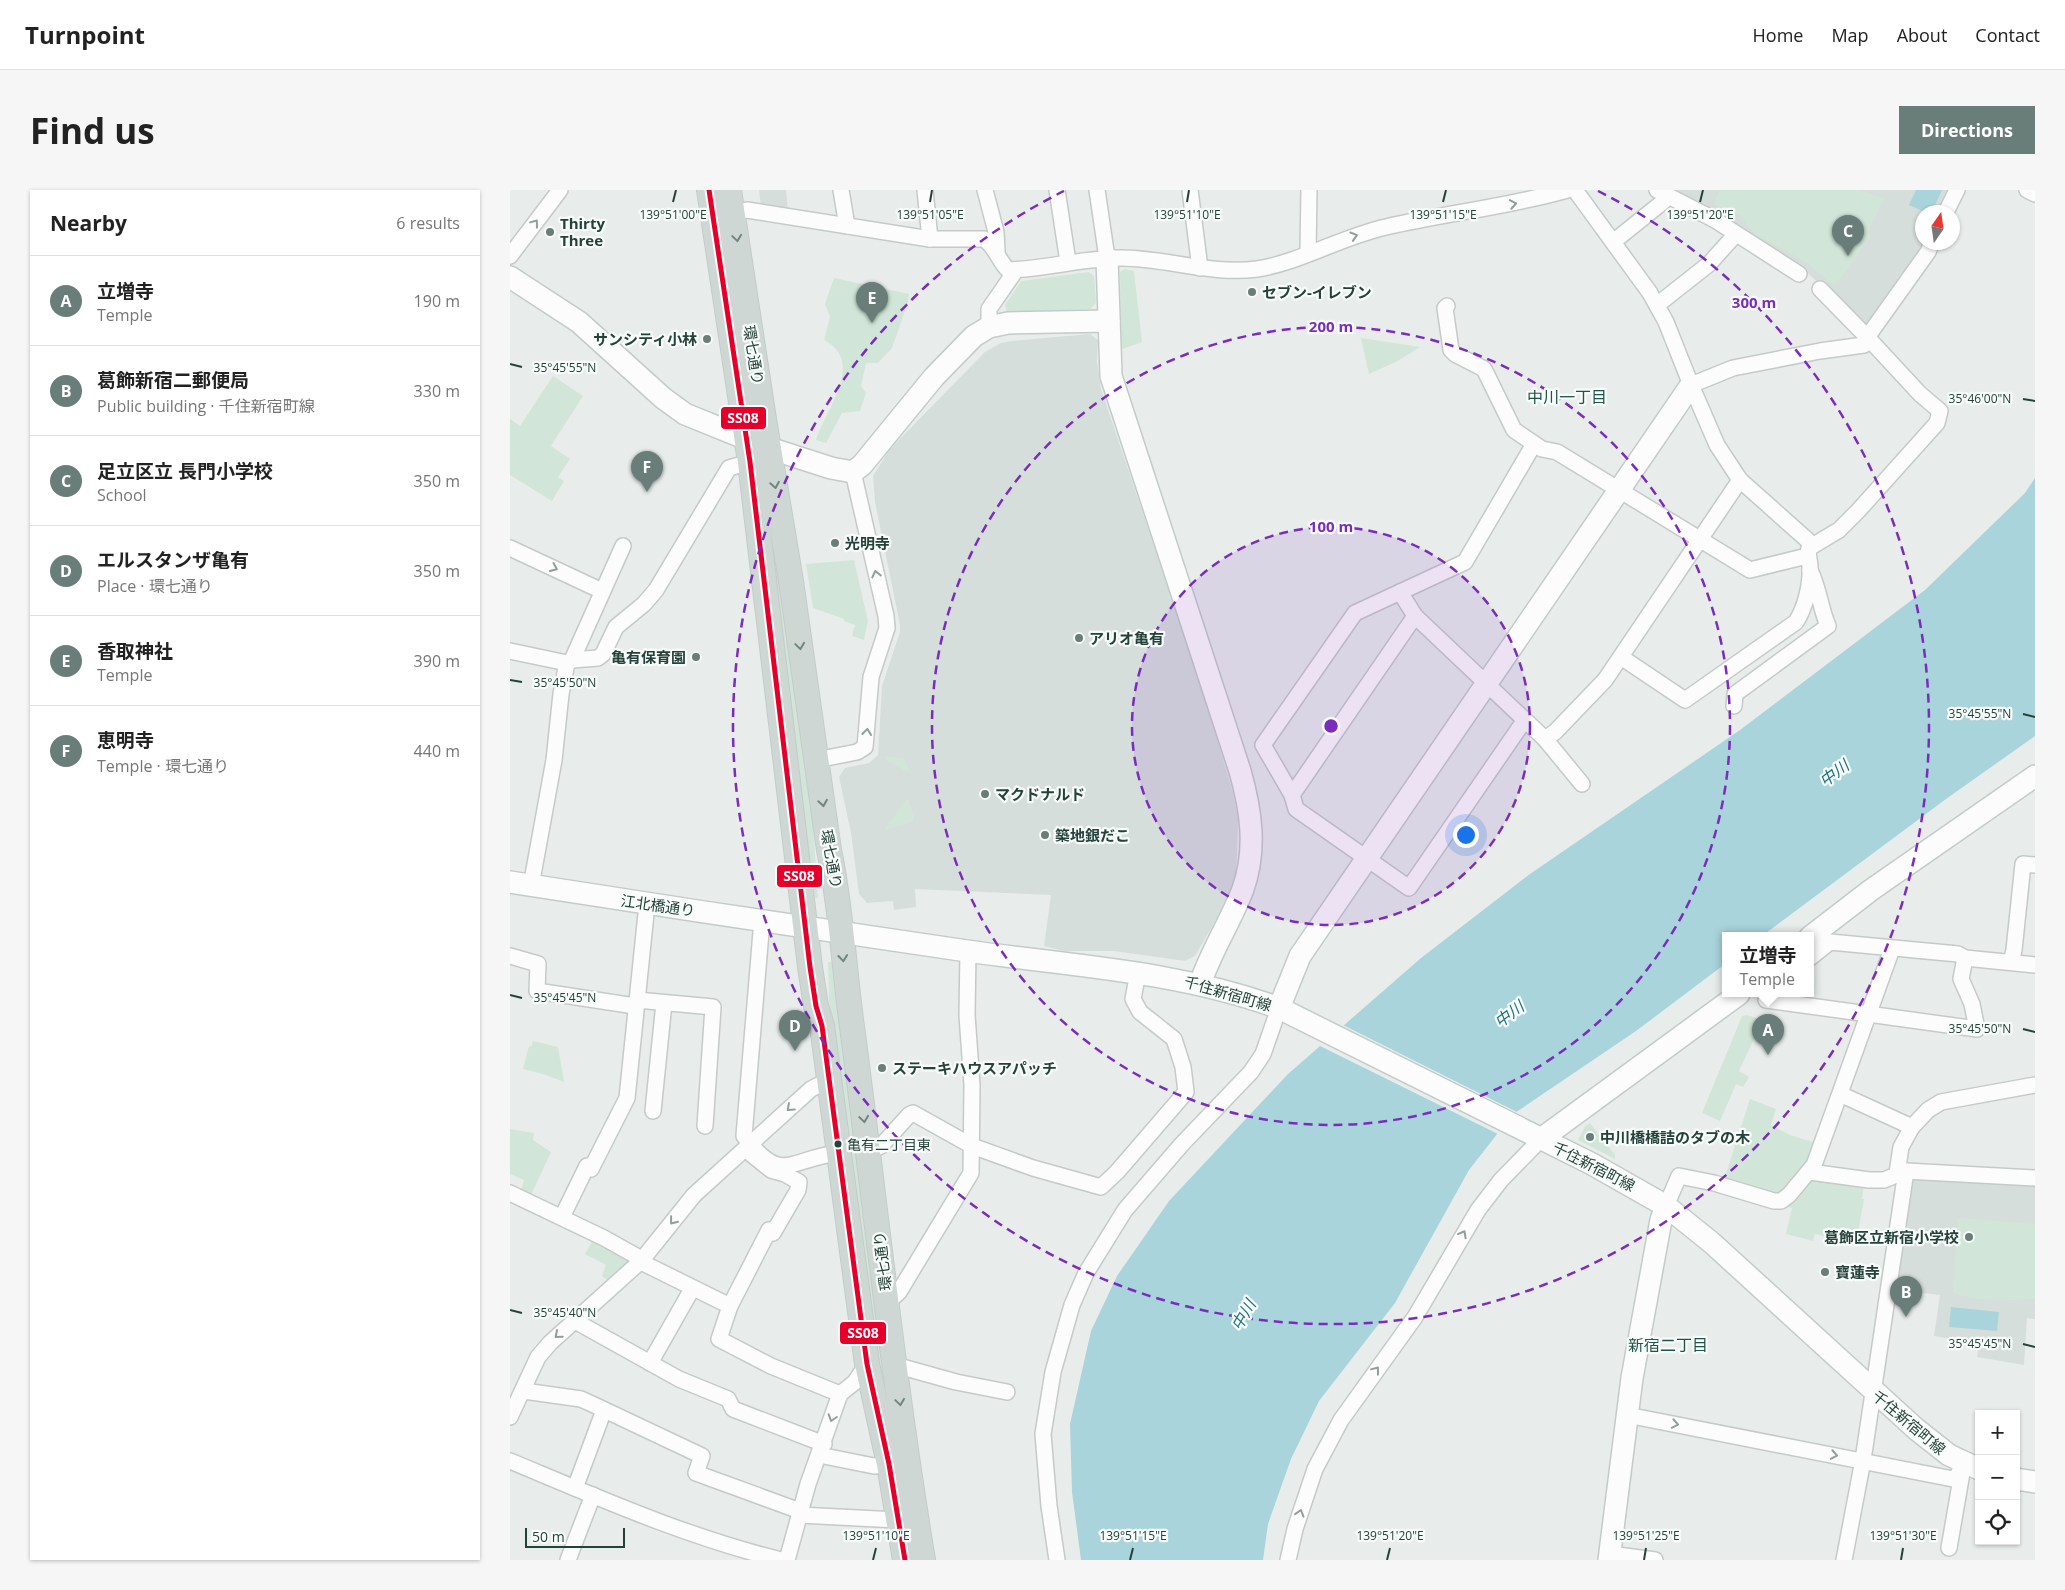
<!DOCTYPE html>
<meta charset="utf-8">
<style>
body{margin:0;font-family:"Open Sans","Noto Sans JP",sans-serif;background:#f6f6f6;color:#222}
.controls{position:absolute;right:15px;bottom:15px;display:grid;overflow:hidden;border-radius:0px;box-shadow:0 1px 4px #0004}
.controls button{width:45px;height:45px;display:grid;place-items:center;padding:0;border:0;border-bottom:1px solid #e0e0e0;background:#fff;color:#222;font:25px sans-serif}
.compass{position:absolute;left:1405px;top:15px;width:45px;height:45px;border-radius:50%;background:#fff;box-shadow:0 1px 4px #0004;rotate:13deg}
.scale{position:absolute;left:15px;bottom:12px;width:100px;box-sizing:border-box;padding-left:5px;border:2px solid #24423a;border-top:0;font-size:14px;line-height:18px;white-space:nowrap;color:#24423a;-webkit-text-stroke:4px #f7fbf9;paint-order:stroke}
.you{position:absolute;left:955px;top:644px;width:18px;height:18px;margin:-12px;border:4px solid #fff;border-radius:50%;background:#1a73e8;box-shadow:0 0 0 8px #1a73e833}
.badge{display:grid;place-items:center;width:32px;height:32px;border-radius:50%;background:#697e78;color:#fff;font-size:16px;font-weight:700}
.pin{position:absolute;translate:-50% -41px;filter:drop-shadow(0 1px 2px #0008)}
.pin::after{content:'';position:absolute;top:26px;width:18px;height:15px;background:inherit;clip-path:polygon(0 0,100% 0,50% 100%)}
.popup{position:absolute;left:1212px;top:742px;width:92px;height:65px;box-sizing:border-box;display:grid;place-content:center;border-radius:0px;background:#fff;filter:drop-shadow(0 1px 4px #0005);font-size:16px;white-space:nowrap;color:#767676}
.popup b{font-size:19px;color:#222}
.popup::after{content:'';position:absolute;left:50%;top:100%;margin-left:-10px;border:10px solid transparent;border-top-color:#fff}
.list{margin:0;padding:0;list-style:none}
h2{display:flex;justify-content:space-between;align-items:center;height:65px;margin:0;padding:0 20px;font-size:21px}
h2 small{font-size:16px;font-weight:400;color:#767676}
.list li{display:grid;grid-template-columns:32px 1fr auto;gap:15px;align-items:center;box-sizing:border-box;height:90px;padding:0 20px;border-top:1px solid #e0e0e0}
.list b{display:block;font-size:19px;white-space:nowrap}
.list p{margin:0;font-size:16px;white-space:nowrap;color:#767676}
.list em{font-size:16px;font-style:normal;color:#767676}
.icon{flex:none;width:28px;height:28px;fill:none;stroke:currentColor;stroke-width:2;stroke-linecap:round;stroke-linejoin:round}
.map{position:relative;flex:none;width:1525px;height:1370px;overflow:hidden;border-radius:0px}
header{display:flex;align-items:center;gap:30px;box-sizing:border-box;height:70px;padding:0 25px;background:#fff;border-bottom:1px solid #e0e0e0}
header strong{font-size:24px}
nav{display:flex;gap:28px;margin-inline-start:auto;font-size:18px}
.intro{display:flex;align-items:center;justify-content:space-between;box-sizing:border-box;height:120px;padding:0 30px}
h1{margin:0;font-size:35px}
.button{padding:12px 22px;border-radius:0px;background:#697e78;color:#fff;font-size:18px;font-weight:700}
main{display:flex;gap:30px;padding:0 30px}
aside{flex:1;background:#fff;border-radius:0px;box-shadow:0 1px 4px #0004}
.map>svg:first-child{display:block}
.built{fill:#d6dedb}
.green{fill:#d1e6d8}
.water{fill:#a9d4db}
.pier{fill:#e8edeb}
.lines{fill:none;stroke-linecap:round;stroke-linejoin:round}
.street-casing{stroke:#c5cac8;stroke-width:18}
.secondary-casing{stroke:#c3cbc8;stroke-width:24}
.primary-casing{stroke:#c3ccc9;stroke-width:26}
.street{stroke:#fcfcfc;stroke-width:15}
.secondary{stroke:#fcfcfc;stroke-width:21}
.primary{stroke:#cfd7d5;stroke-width:24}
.bus-1-casing{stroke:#f7fbf9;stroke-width:9}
.bus-1{stroke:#e4002b;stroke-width:5}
.oneway{stroke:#909f9b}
.oneway2{stroke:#718580}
.ticks{fill:none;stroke:#24423a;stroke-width:2}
.ring{fill:none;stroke:#7b2cbf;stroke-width:2.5;stroke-dasharray:9 6}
.poi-dot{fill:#697e78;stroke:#f7fbf9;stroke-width:2}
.bus-dot{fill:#24423a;stroke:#f7fbf9;stroke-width:2}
.labels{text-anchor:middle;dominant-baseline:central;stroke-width:4.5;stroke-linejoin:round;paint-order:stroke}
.bus-label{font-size:14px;fill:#24423a;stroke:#f7fbf9;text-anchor:start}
.poi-label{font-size:15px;font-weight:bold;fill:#24423a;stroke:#f7fbf9;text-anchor:start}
.street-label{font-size:15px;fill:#24423a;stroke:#f7fbf9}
.neighbourhood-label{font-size:16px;fill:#1f5548;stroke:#f7fbf9}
.water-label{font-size:16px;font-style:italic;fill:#1c6f80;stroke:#f7fbf9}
.ticks-label{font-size:12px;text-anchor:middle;fill:#24423a;stroke:#f7fbf9;stroke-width:4.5;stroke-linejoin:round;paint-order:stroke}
.centre{fill:#7b2cbf;stroke:#f7fbf9;stroke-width:2.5}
.ring-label{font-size:15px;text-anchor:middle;font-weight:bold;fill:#7b2cbf;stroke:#f7fbf9;stroke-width:4.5;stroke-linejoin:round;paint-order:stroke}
.line-badge{stroke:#f7fbf9;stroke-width:2}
.badge-label{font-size:14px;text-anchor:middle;font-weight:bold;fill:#fff}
</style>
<header>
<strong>Turnpoint</strong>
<nav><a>Home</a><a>Map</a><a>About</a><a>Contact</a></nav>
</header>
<div class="intro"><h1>Find us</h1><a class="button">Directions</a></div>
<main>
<aside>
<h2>Nearby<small>6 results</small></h2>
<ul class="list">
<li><span class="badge">A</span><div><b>立増寺</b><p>Temple</p></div><em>190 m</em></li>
<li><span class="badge">B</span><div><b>葛飾新宿二郵便局</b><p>Public building · 千住新宿町線</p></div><em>330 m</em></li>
<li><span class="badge">C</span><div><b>足立区立 長門小学校</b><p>School</p></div><em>350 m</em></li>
<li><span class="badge">D</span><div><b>エルスタンザ亀有</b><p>Place · 環七通り</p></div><em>350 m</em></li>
<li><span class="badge">E</span><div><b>香取神社</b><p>Temple</p></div><em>390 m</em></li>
<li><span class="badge">F</span><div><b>恵明寺</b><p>Temple · 環七通り</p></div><em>440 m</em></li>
</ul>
</aside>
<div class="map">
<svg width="1525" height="1370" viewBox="0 0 1525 1370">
<rect width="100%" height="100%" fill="#e8edeb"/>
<g class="built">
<polygon points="249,0 276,0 278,21 251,16"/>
<polygon points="1161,0 1440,0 1430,22 1412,22 1412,52 1417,53 1358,135 1353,135 1288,74"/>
<polygon points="580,144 588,150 587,172 591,199 689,489 723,603 728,628 726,687 719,707 685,766 675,771 604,761 554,761 534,756 541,705 405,699 406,717 384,720 383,711 357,713 349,704 341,643 329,587 335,578 359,573 368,565 372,496 390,442 390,435 365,312 363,286 379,260 475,162 491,153 501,151"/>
<polygon points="1406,987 1525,993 1525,1129 1517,1128 1514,1175 1467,1167 1469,1154 1424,1146 1430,1105 1384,1100 1400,993"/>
</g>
<g class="green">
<polygon points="1210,0 1349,0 1374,9 1357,43 1361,46 1325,96 1296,72 1245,44 1231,26 1204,14"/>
<polygon points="615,79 624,81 632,152 612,159 610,88 610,82"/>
<polygon points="579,82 584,86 586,113 580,119 497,122 495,115 511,91"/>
<path d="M324,88l75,16 -1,8 -16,46 -14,15h-12l-5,23 5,7 -6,18 -18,2 -16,30 -10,-3c10,-31 50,-78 8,-100l6,-23 -5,-13z"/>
<polygon points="851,148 910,157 886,172 859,184"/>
<polygon points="43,186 73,206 41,256 60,269 48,287 54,291 42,311 0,285 0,229 10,236"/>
<polygon points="258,296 302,620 308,708 300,707 256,325"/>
<polygon points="344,370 358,431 354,450 342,446 345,435 334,431 334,429 303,418 296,374"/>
<polygon points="375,566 394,568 400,583 376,570"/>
<polygon points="398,608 404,627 403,631 376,640 376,637"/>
<polygon points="318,772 325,772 379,1197 374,1198 361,1136 319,812"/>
<polygon points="1237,825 1258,832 1254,840 1249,838 1229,881 1239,887 1233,897 1226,894 1210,931 1192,923 1232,826"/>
<polygon points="23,851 48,857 54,892 33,884 13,879 19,856 21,857"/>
<path d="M1240,909l26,10 -5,16 19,10 26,8c-6,20 -22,42 -39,53l-53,-16z"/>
<polygon points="1080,933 1105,965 1105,969 1068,950 1075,936"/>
<polygon points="0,939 24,943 23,950 41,962 21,1005 11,1001 14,990 0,984"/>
<polygon points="1302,987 1354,994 1352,1009 1354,1009 1346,1053 1305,1044 1303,1051 1276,1044 1282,1018 1274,1016"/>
<path d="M1448,1028l77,6v75c-25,1 -60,4 -82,-7z"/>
<polygon points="83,1050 120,1071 101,1093 92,1086 96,1075 75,1064"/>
</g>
<g class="water">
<polygon points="1406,0 1432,0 1422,22 1415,22 1399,15"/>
<polygon points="1525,288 1525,546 1436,609 1252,746 1216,746 1215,774 1126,841 1002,925 959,980 885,1113 809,1211 781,1269 758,1334 753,1370 571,1370 562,1302 560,1234 581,1141 607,1086 659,1011 778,884 911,768 1020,684 1230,540 1415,400 1515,303"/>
<polygon points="1441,1117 1489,1122 1487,1141 1439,1137"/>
</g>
<polygon class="pier" points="831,834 1009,923 990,945 808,855"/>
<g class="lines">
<g class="street-casing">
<g id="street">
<polyline points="331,0 337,36"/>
<polyline points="415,0 420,49"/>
<polyline points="475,0 486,42 487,61"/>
<polyline points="547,0 558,72"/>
<polyline points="587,0 597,68"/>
<polyline points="680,0 690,78"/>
<path d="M1065,0l75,103 16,29 25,63 42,-17 87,-17 44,-6 5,-6 51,55 20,17 -3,12 -79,88 -19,19 -30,18c-2,8 1,11 1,19 1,18 -5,41 -14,55l-111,78 -64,-43"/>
<polyline points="1147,0 1205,30 1289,84"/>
<polyline points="1517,0 1525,4"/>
<polyline points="1436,22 1447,0"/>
<path d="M223,23l14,-3 183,29h54c12,8 14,21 24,31 38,-1 75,-12 113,-12 45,0 90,17 136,11 44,-7 84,-32 129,-42 60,-14 122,-20 181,-37"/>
<polyline points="1103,52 1159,7"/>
<polyline points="798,62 799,0"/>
<polyline points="0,66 50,0"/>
<polyline points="1310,99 1359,149"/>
<polyline points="1147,115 1199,74 1226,44"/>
<polyline points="937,116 935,118 941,160 945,164 974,179 1004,240 1032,259 1047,262 1240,380 1297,366"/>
<polyline points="479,137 479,119 506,80"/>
<polyline points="1358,146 1418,62 1422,52"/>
<polyline points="1181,195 1207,255 1230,290 1303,355"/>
<polyline points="0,358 92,401"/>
<polyline points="890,402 905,426 1035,549 1072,594"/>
<polyline points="0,461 57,473"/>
<polyline points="62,470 88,468 93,464 106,437 134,414 146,400 219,278 240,272"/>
<path d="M1224,516l1,-12 93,-68c-8,-19 -9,-38 -18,-56"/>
<polyline points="1014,531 899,698 786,619 782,605 753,555 845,423 955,372 1024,254"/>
<polyline points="1035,549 1045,542 1095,490 1230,290"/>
<polyline points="306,570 347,562 355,557 361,487 377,438 376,426 343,282"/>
<polyline points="782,605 905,426"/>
<polyline points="21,696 44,570 51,504 57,473 62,470 113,356"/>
<path d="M252,730l-18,216c38,50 45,23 94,17"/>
<polyline points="0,766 28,774 27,801 125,816"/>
<polyline points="1300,768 1320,752 1448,764 1455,768 1525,775"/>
<polyline points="1501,772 1504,760 1513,674 1525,675"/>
<polyline points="127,810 203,817 195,936"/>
<polyline points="1256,810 1467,839 1462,814 1451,789 1455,768"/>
<polyline points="1330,904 1402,937 1391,957 1387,983"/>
<polyline points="143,921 154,813"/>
<polyline points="1402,937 1418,920 1431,912 1525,895"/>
<polyline points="235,959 261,980 275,984 289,992 288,1000 263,1043 259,1040 220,1116 209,1149 261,1176 330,1204"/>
<polyline points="359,961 371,956 399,925 403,923 462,956 523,978 591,997 607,982 676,902 673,877 664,849 630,822 623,809 628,782"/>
<polyline points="81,979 117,908 137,714"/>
<polyline points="1300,982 1359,990 1374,990 1396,981 1525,988"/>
<polyline points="0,1003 94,1048 128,1067 135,1074 220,1116"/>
<polyline points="1156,1016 1169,986 1204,993 1264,1011 1271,1011 1279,1005 1304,975 1382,759"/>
<polyline points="52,1027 77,976"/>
<polyline points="377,1113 389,1102 461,983 462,895 457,825 458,761"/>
<polyline points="65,1131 169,1189 218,1209 223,1219 314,1254"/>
<polyline points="140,1173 182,1099"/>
<polyline points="385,1175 446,1192 497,1202"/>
<polyline points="14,1201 71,1209 82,1214 192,1266 186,1283 290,1321"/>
<polyline points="1117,1225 1443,1289 1447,1287 1453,1273"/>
<polyline points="0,1227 28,1167 40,1153 131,1071 184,1005 301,899 319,890"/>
<polyline points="309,1265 364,1276 379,1274"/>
<path d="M0,1271c89,37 177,76 271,99"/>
<polyline points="65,1298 94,1220"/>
<polyline points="289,1325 387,1330"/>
<polyline points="1439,1358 1453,1277"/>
<polyline points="1100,1364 1145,1370"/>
<polyline points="58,1370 83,1305"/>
<polyline points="277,1370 298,1294 330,1204 345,1192 357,1174"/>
<polyline points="547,1370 539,1316 533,1244 543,1182 562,1115 576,1083 615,1020 672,954 741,882 753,864 769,818"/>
<polyline points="778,1370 785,1339 805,1279 831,1230 905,1127 968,1020 991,990 1031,949"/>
<polyline points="1334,1370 1353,1270 1396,981"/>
</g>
</g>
<g class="secondary-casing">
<g id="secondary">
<path d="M597,68l4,118 129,395c11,39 17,78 3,118 -12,32 -32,62 -43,95"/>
<polyline points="0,87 69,132 153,208 175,224 259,258 321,278 343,282 352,275 424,187 464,146 479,137 498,133 599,131"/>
<path d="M0,692c152,24 305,47 457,69 105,15 211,20 312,57l313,156 74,42 46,37 204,186 33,26 30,14"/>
<polyline points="1300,747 1361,700 1525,586"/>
<polyline points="769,818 790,766 1181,195"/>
<polyline points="1031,949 1229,804"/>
<polyline points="1506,1289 1525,1292"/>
<polyline points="1099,1370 1122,1188 1151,1030 1156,1016"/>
</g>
</g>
<g class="primary-casing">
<g id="primary">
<polyline points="199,0 240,272 300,777 306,816 312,836 357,1174 379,1274 395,1370"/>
<path d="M219,0l35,229 27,162 38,269c13,61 15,123 24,184 23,176 41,352 70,526"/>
</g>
</g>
<use href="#street" class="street"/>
<use href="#secondary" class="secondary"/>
<use href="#primary" class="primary"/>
<g class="bus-1-casing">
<polyline id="bus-1" points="199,0 240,272 300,777 306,816 312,836 357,1174 379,1274 395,1370"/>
</g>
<use href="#bus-1" class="bus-1"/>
</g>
<defs><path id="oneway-chevron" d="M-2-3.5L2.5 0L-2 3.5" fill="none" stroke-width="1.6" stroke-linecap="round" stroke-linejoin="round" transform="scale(1.25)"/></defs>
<g class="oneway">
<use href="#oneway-chevron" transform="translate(1003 14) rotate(-10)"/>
<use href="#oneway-chevron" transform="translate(25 33) rotate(-53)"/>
<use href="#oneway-chevron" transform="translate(844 46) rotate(-17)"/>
<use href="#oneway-chevron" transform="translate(44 378) rotate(25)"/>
<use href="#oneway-chevron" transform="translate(366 384) rotate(-103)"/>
<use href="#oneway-chevron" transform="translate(357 542) rotate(-84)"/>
<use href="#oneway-chevron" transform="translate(280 918) rotate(138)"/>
<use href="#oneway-chevron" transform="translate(163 1031) rotate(128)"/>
<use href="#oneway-chevron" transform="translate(953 1044) rotate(-61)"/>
<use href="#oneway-chevron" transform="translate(48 1145) rotate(139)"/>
<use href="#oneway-chevron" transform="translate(866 1180) rotate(-53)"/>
<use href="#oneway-chevron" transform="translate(322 1228) rotate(108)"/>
<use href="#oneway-chevron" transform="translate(1165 1234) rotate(11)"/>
<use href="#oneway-chevron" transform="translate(1324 1265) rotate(11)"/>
<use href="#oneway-chevron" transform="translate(790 1323) rotate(-73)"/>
</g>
<g class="oneway2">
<use href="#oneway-chevron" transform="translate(227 48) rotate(82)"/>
<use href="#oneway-chevron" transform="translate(265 295) rotate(80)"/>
<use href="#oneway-chevron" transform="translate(290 456) rotate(82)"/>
<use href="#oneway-chevron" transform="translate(313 613) rotate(81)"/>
<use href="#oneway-chevron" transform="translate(333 768) rotate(84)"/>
<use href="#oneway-chevron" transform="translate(354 929) rotate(82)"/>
<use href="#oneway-chevron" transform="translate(390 1212) rotate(82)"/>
</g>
<path class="ticks" d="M163,12l3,-12M420,12l2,-12M677,12l2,-12M933,12l3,-12M1190,12l3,-12M0,174l12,3M1513,209l12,2M0,490l12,2M1513,524l12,3M0,805l12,3M1513,839l12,3M0,1120l12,3M1513,1154l12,3M363,1370l3,-12M620,1370l3,-12M877,1370l3,-12M1134,1370l2,-12M1391,1370l2,-12"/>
<circle cx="821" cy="536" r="199" fill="#7b2cbf" fill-opacity=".12"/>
<g class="ring">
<circle cx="821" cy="536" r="199"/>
<circle cx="821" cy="536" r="399"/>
<path d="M1088 1A598 598 0 1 1 554 1"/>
</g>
<g class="poi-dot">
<circle cx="40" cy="42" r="5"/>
<circle cx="742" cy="102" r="5"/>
<circle cx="197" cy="149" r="5"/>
<circle cx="325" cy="353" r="5"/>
<circle cx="569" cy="448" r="5"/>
<circle cx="186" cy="467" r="5"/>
<circle cx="475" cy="604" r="5"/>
<circle cx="535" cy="645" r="5"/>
<circle cx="372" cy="878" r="5"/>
<circle cx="1080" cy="947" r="5"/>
<circle cx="1459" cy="1047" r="5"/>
<circle cx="1315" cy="1082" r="5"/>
</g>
<circle class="bus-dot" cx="328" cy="954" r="4.5"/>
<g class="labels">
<g class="bus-label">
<text x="337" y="954">亀有二丁目東</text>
</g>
<g class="poi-label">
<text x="50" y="33">Thirty<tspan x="50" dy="17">Three</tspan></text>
<text x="752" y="102">セブン-イレブン</text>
<text x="187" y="149" text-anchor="end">サンシティ小林</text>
<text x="335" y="353">光明寺</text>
<text x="579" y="448">アリオ亀有</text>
<text x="176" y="467" text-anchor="end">亀有保育園</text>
<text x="485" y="604">マクドナルド</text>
<text x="545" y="645">築地銀だこ</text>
<text x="382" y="878">ステーキハウスアパッチ</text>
<text x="1090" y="947">中川橋橋詰のタブの木</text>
<text x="1449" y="1047" text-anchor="end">葛飾区立新宿小学校</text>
<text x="1325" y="1082">寶蓮寺</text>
</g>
<g class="street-label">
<text transform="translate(244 165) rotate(81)">環七通り</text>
<text transform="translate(322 669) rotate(80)">環七通り</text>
<text transform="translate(148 715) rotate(8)">江北橋通り</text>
<text transform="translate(718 803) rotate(16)">千住新宿町線</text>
<text transform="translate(1084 976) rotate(27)">千住新宿町線</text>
<text transform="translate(372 1071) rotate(-97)">環七通り</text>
<text transform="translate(1399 1232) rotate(40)">千住新宿町線</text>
</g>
<g class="neighbourhood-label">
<text x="1057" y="207">中川一丁目</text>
<text x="1158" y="1155">新宿二丁目</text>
</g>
<g class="water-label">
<text transform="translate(1324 583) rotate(-37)">中川</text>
<text transform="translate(999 824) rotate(-37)">中川</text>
<text transform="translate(733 1125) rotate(-60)">中川</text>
</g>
</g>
<g class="ticks-label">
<text x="163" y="29">139°51'00"E</text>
<text x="420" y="29">139°51'05"E</text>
<text x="677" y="29">139°51'10"E</text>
<text x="933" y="29">139°51'15"E</text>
<text x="1190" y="29">139°51'20"E</text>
<text x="55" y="182">35°45'55"N</text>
<text x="1470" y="213">35°46'00"N</text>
<text x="55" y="497">35°45'50"N</text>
<text x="1470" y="528">35°45'55"N</text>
<text x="55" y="812">35°45'45"N</text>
<text x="1470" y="843">35°45'50"N</text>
<text x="55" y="1127">35°45'40"N</text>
<text x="1470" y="1158">35°45'45"N</text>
<text x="366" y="1350">139°51'10"E</text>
<text x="623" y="1350">139°51'15"E</text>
<text x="880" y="1350">139°51'20"E</text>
<text x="1136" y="1350">139°51'25"E</text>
<text x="1393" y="1350">139°51'30"E</text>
</g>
<circle cx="821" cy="536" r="8" class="centre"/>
<g class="ring-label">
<text x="1244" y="118">300 m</text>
<text x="821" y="142">200 m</text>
<text x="821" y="342">100 m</text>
</g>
<g class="line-badge">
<rect x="210" y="216" width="47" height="24" rx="5" fill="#e4002b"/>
<rect x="266" y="674" width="47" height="24" rx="5" fill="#e4002b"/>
<rect x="329" y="1131" width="48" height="24" rx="5" fill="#e4002b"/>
</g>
<g class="badge-label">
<text x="233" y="233">SS08</text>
<text x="289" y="691">SS08</text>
<text x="353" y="1148">SS08</text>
</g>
</svg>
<div class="controls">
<button>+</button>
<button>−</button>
<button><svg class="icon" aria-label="locate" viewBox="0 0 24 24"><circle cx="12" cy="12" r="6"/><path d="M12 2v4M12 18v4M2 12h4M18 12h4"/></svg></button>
</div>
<svg class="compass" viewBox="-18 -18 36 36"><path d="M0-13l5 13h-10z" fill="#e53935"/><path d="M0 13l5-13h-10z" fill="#767676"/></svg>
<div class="scale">50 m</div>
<div class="you"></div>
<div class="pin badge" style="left:1258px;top:865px">A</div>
<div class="popup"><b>立増寺</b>Temple</div>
<div class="pin badge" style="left:1396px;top:1127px">B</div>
<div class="pin badge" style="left:1338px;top:66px">C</div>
<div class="pin badge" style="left:285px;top:861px">D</div>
<div class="pin badge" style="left:362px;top:133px">E</div>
<div class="pin badge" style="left:137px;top:302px">F</div>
</div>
</main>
